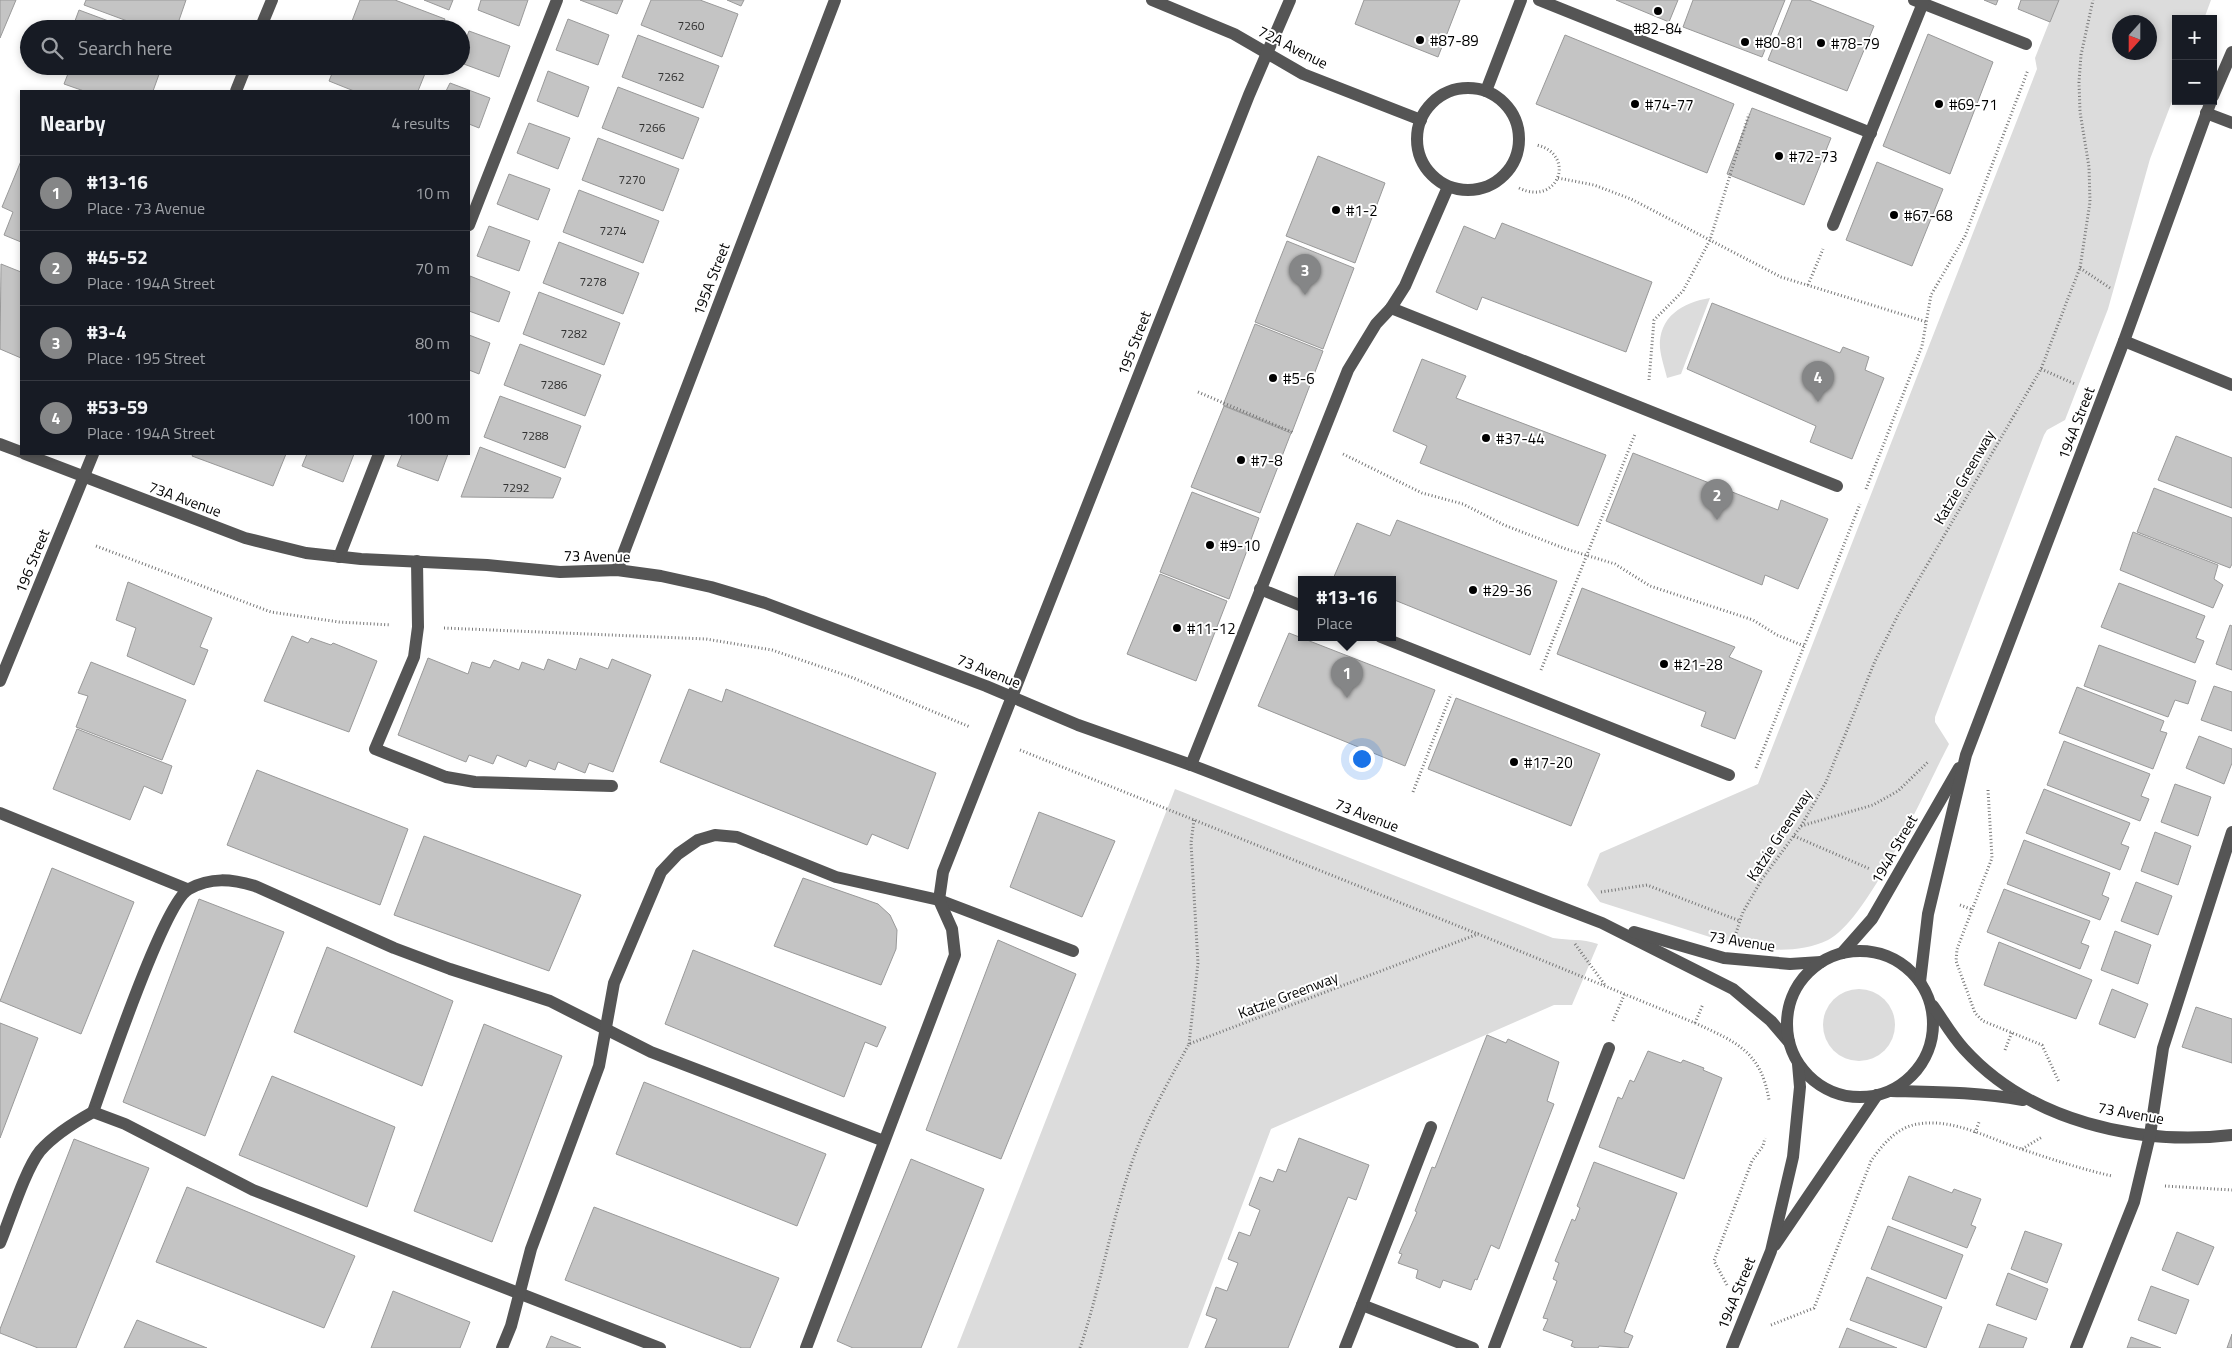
<!DOCTYPE html>
<meta charset="utf-8">
<style>
body{margin:0;font-family:"Titillium Web",sans-serif;background:#20242c;color:#f1f3f6}
.controls{position:absolute;right:15px;top:15px;display:grid;overflow:hidden;border-radius:0px;box-shadow:0 2px 8px #0003}
.controls button{width:45px;height:45px;display:grid;place-items:center;padding:0;border:0;border-bottom:1px solid #363941;background:#171b24;color:#f1f3f6;font:25px sans-serif}
.compass{position:absolute;left:2112px;top:15px;width:45px;height:45px;border-radius:50%;background:#171b24;box-shadow:0 2px 8px #0003;rotate:201deg}
.you{position:absolute;left:1361px;top:758px;width:18px;height:18px;margin:-12px;border:4px solid #fff;border-radius:50%;background:#1a73e8;box-shadow:0 0 0 8px #1a73e833}
.badge{display:grid;place-items:center;width:32px;height:32px;border-radius:50%;background:#858687;color:#fff;font-size:16px;font-weight:700}
.pin{position:absolute;translate:-50% -41px;filter:drop-shadow(0 1px 2px #0008)}
.pin::after{content:'';position:absolute;top:26px;width:18px;height:15px;background:inherit;clip-path:polygon(0 0,100% 0,50% 100%)}
.popup{position:absolute;left:1298px;top:576px;width:98px;height:65px;box-sizing:border-box;display:grid;place-content:center;border-radius:0px;background:#171b24;filter:drop-shadow(0 1px 4px #0005);font-size:16px;white-space:nowrap;color:#9ea1a6}
.popup b{font-size:19px;color:#f1f3f6}
.popup::after{content:'';position:absolute;left:50%;top:100%;margin-left:-10px;border:10px solid transparent;border-top-color:#171b24}
.list{margin:0;padding:0;list-style:none}
h2{display:flex;justify-content:space-between;align-items:center;height:65px;margin:0;padding:0 20px;font-size:21px}
h2 small{font-size:16px;font-weight:400;color:#9ea1a6}
.list li{display:grid;grid-template-columns:32px 1fr auto;gap:15px;align-items:center;box-sizing:border-box;height:75px;padding:0 20px;border-top:1px solid #363941}
.list b{display:block;font-size:19px;white-space:nowrap}
.list p{margin:0;font-size:16px;white-space:nowrap;color:#9ea1a6}
.list em{font-size:16px;font-style:normal;color:#9ea1a6}
.icon{flex:none;width:28px;height:28px;fill:none;stroke:currentColor;stroke-width:2;stroke-linecap:round;stroke-linejoin:round}
.map{position:relative;flex:none;width:2232px;height:1348px;overflow:hidden}
.search{position:absolute;background:#171b24;box-shadow:0 2px 8px #0003;left:20px;top:20px;width:450px;height:55px;display:flex;align-items:center;gap:12px;box-sizing:border-box;padding:0 18px;border-radius:28px;color:#9ea1a6;font-size:19px}
.panel{position:absolute;background:#171b24;box-shadow:0 2px 8px #0003;left:20px;top:90px;width:450px;height:365px;border-radius:0px}
.map>svg:first-child{display:block}
.green{fill:#dcdcdc;fill-rule:evenodd}
.building{fill:#c4c4c4;stroke:#999}
.lines{fill:none;stroke-linecap:round;stroke-linejoin:round}
.path{stroke:#777;stroke-width:3;stroke-dasharray:1 2.5;stroke-linecap:butt}
.minor{stroke:#555;stroke-width:12}
.poi-dot{fill:#000;stroke:#fff;stroke-width:2}
.labels{text-anchor:middle;dominant-baseline:central;stroke-width:4;stroke-linejoin:round;paint-order:stroke}
.number-label{font-size:12px;fill:#313131}
.poi-label{font-size:15px;fill:#000;stroke:#fff;text-anchor:start}
.street-label{font-size:15px;fill:#000;stroke:#fff}
</style>
<div class="map">
<svg width="2232" height="1348" viewBox="0 0 2232 1348">
<rect width="100%" height="100%" fill="#fff"/>
<g class="green">
<path d="M2058,0h153l-7,19h-28v72l-26,68 -42,150 -43,111 -18,10 -3,5 -109,282v5l14,22 -2,4c-23,44 -78,171 -119,192 -29,14 -63,10 -93,5l-135,-43 -13,-17 13,-32 158,-69 279,-715 -2,-11zM2120,22h30v30h-30z"/>
<path d="M1710,298l-29,76 -14,4c-2,-9 -6,-20 -7,-30 -2,-31 23,-46 50,-50z"/>
<path d="M1175,789l378,149c17,3 28,0 45,6l-26,61h-18l-283,124 -83,219h-231z"/>
<circle cx="1859" cy="1025" r="36"/>
</g>
<g class="building">
<polygon points="0,0 16,0 0,38"/>
<polygon points="86,0 186,0 176,29 149,29 84,5"/>
<polygon points="360,0 395,0 445,19 441,29 349,29"/>
<polygon points="424,0 453,0 449,10"/>
<polygon points="481,0 528,0 519,26 478,10"/>
<polygon points="580,0 623,0 617,14"/>
<polygon points="651,0 700,0 738,14 722,57 641,25"/>
<polygon points="727,0 744,0 741,6"/>
<polygon points="1364,0 1460,0 1438,57 1355,24"/>
<polygon points="1616,0 1678,0 1669,22"/>
<polygon points="1693,0 1785,0 1762,57 1683,27"/>
<polygon points="1792,0 1809,0 1874,26 1847,91 1768,60"/>
<polygon points="1984,0 1998,0 1996,5"/>
<polygon points="2021,0 2059,0 2050,22 2018,9"/>
<polygon points="79,10 130,29 72,29"/>
<polygon points="568,19 609,35 598,65 556,50"/>
<polygon points="469,31 510,46 499,77 461,63 461,53"/>
<polygon points="1928,34 1993,62 1950,174 1883,146"/>
<polygon points="638,35 719,66 703,108 622,77"/>
<polygon points="1565,35 1734,104 1707,173 1536,104"/>
<polygon points="71,66 162,66 153,91 84,91 64,84"/>
<polygon points="335,66 414,66 426,71 418,91 354,91 329,81"/>
<polygon points="548,71 589,87 578,117 537,101"/>
<polygon points="450,83 490,98 479,128 469,124 469,91 446,91"/>
<polygon points="618,87 699,118 683,159 602,128"/>
<polygon points="1752,108 1831,138 1804,205 1727,174"/>
<polygon points="529,123 570,138 558,169 517,153"/>
<polygon points="598,138 679,169 663,211 582,180"/>
<polygon points="1318,156 1385,183 1355,263 1286,236"/>
<polygon points="21,161 21,242 4,235 13,212 2,207"/>
<polygon points="1877,162 1943,189 1912,266 1846,240"/>
<polygon points="509,174 550,189 538,220 497,204"/>
<polygon points="579,190 659,221 643,263 563,232"/>
<polygon points="1502,223 1652,282 1626,352 1482,297 1477,310 1436,292 1464,226 1495,239"/>
<polygon points="489,226 530,241 519,271 477,256"/>
<polygon points="1287,241 1354,268 1323,349 1255,322"/>
<polygon points="559,242 639,273 623,314 543,283"/>
<polygon points="1,264 21,272 21,358 0,349"/>
<polygon points="470,276 510,292 499,322 469,311"/>
<polygon points="539,292 620,323 604,365 523,334"/>
<polygon points="1712,303 1840,353 1843,347 1869,357 1865,370 1884,378 1852,459 1810,442 1816,426 1687,369"/>
<polygon points="1255,324 1323,351 1292,432 1223,405"/>
<polygon points="469,335 490,343 479,374 469,370"/>
<polygon points="520,344 601,375 585,416 504,385"/>
<polygon points="1422,359 1466,376 1456,398 1606,455 1578,526 1420,463 1427,446 1393,431"/>
<polygon points="500,396 581,426 565,468 484,437"/>
<polygon points="1224,406 1291,433 1260,513 1191,487"/>
<polygon points="2176,436 2232,458 2232,508 2158,480"/>
<polygon points="480,447 561,478 553,498 461,497"/>
<polygon points="1633,453 1778,510 1781,500 1828,519 1798,589 1765,575 1762,585 1606,521"/>
<polygon points="193,454 286,454 273,486 192,456"/>
<polygon points="307,454 354,454 343,482 302,466"/>
<polygon points="402,454 448,454 438,481 397,466"/>
<polygon points="2154,488 2232,518 2232,564 2230,568 2137,532"/>
<polygon points="1192,492 1259,518 1229,599 1160,572"/>
<polygon points="1397,520 1557,581 1530,655 1392,599 1392,579 1333,579 1357,523 1390,536"/>
<polygon points="2133,532 2218,565 2214,579 2223,585 2213,608 2120,570"/>
<polygon points="1160,574 1227,601 1196,681 1127,654"/>
<polygon points="128,582 212,618 200,647 208,650 194,685 127,656 136,628 116,620"/>
<polygon points="2119,583 2205,616 2196,638 2204,641 2195,663 2101,627"/>
<polygon points="1582,588 1735,647 1729,657 1762,671 1735,739 1701,726 1706,712 1557,654"/>
<polygon points="2230,625 2232,626 2232,670 2216,664"/>
<polygon points="1289,633 1435,690 1405,766 1258,706"/>
<polygon points="292,636 308,643 311,638 331,645 333,643 377,661 349,732 264,701"/>
<polygon points="2099,645 2196,681 2188,704 2175,700 2168,717 2084,686"/>
<polygon points="428,658 468,674 472,662 490,668 494,660 519,670 522,662 544,670 548,659 576,670 580,658 608,669 612,659 651,675 613,772 589,763 585,773 558,762 555,770 529,760 526,767 497,755 493,764 469,755 466,762 398,735"/>
<polygon points="91,662 186,700 162,760 76,727 88,696 78,693"/>
<polygon points="2214,686 2232,692 2232,731 2201,720"/>
<polygon points="2077,687 2164,721 2160,731 2167,733 2153,769 2059,733"/>
<polygon points="689,689 722,702 726,689 936,773 908,849 872,834 867,845 660,762"/>
<polygon points="1456,698 1600,754 1571,826 1428,769"/>
<polygon points="77,729 172,766 162,794 144,786 130,820 53,789"/>
<polygon points="2199,736 2232,749 2232,763 2224,784 2186,768"/>
<polygon points="2064,741 2150,774 2141,796 2149,799 2140,821 2047,785"/>
<polygon points="257,770 408,829 380,905 227,845"/>
<polygon points="2175,784 2211,797 2198,836 2161,822"/>
<polygon points="2044,789 2130,823 2121,844 2129,847 2120,870 2026,833"/>
<polygon points="1039,812 1115,841 1082,917 1010,887"/>
<polygon points="2155,832 2191,846 2178,885 2141,871"/>
<polygon points="424,836 581,895 549,971 394,915"/>
<polygon points="2024,840 2110,873 2102,895 2109,898 2100,920 2007,884"/>
<polygon points="52,868 134,902 81,1034 0,1001"/>
<polygon points="803,878 878,904 890,915 897,930 896,949 881,985 774,946"/>
<polygon points="2136,882 2172,896 2158,935 2121,921"/>
<polygon points="2004,889 2090,921 2081,943 2089,946 2080,969 1987,932"/>
<polygon points="199,899 284,932 205,1136 123,1102"/>
<polygon points="2115,931 2151,945 2138,984 2101,970"/>
<polygon points="998,940 1076,974 1001,1159 926,1130"/>
<polygon points="1999,942 2092,980 2076,1019 1984,985"/>
<polygon points="327,947 453,1001 422,1086 294,1032"/>
<polygon points="693,950 886,1027 877,1047 865,1042 844,1097 665,1024"/>
<polygon points="2112,989 2148,1004 2135,1038 2099,1024"/>
<polygon points="2196,1007 2232,1019 2232,1063 2182,1047"/>
<polygon points="0,1023 38,1038 0,1138"/>
<polygon points="484,1024 562,1056 492,1242 414,1211"/>
<polygon points="1487,1035 1506,1043 1508,1039 1559,1062 1547,1101 1554,1104 1499,1249 1491,1245 1477,1280 1475,1279 1471,1290 1443,1280 1440,1288 1416,1278 1418,1270 1398,1263 1402,1254 1399,1253 1417,1212 1415,1211 1432,1167 1435,1168"/>
<polygon points="1648,1051 1681,1063 1683,1060 1704,1068 1703,1070 1722,1078 1684,1179 1599,1147 1618,1097 1622,1099 1630,1080 1634,1082"/>
<polygon points="272,1076 395,1127 367,1207 239,1155"/>
<polygon points="644,1082 826,1154 797,1226 616,1154"/>
<polygon points="1299,1138 1369,1165 1356,1200 1348,1197 1288,1348 1205,1348 1217,1319 1206,1315 1216,1287 1227,1291 1238,1263 1228,1259 1239,1232 1250,1236 1260,1210 1249,1205 1260,1177 1273,1182 1278,1169 1286,1172"/>
<polygon points="74,1139 149,1168 76,1348 38,1348 0,1333 0,1329"/>
<polygon points="911,1159 984,1189 921,1348 853,1348 837,1341"/>
<polygon points="1594,1162 1677,1193 1624,1332 1633,1336 1628,1348 1599,1346 1598,1348 1576,1348 1571,1346 1573,1341 1543,1330 1548,1319 1543,1318 1557,1281 1553,1279 1559,1263 1555,1261 1572,1219 1575,1221 1580,1208 1577,1206"/>
<polygon points="1909,1176 1952,1193 1954,1189 1981,1199 1971,1225 1976,1227 1967,1248 1892,1219"/>
<polygon points="187,1187 355,1256 324,1328 156,1262"/>
<polygon points="594,1207 779,1278 750,1348 742,1348 565,1280"/>
<polygon points="1888,1226 1963,1255 1946,1299 1871,1269"/>
<polygon points="2025,1231 2062,1244 2047,1283 2011,1269"/>
<polygon points="2177,1232 2214,1247 2198,1285 2162,1270"/>
<polygon points="2008,1273 2048,1289 2036,1320 1996,1305"/>
<polygon points="1867,1277 1942,1307 1926,1348 1850,1320"/>
<polygon points="2151,1286 2189,1300 2176,1334 2138,1320"/>
<polygon points="393,1291 470,1322 460,1348 371,1348"/>
<polygon points="137,1320 207,1348 124,1348"/>
<polygon points="1988,1324 2027,1338 2023,1348 1979,1348"/>
<polygon points="1847,1328 1897,1348 1839,1348"/>
<polygon points="2232,1334 2232,1348 2227,1348"/>
<polygon points="551,1336 581,1348 546,1348"/>
<polygon points="2131,1337 2161,1348 2127,1348"/>
</g>
<g class="lines">
<g class="path">
<polyline points="1558,178 1594,185 1631,199 1781,277 1927,322"/>
<path d="M1519,188c39,19 58,-33 18,-43"/>
<polyline points="2080,268 2110,288"/>
<polyline points="1808,285 1823,249"/>
<polyline points="2041,369 2075,384"/>
<polyline points="1649,380 1654,320 1683,291 1710,240 1749,114"/>
<polyline points="1198,392 1294,433"/>
<polyline points="1343,454 1422,493 1463,504 1504,525 1566,549 1615,564 1650,586 1753,620 1777,635 1804,646"/>
<polyline points="1866,489 1922,346 1931,295 1965,236 2028,70"/>
<polyline points="96,546 271,612 339,622 391,625"/>
<polyline points="444,628 706,639 772,650 851,677 970,727"/>
<polyline points="1541,670 1635,434"/>
<polyline points="1020,750 1478,934"/>
<polyline points="1756,768 1860,504"/>
<polyline points="1988,790 1992,858 1957,949 1956,961 1975,1013 1983,1021 2042,1045 2059,1082"/>
<polyline points="1413,792 1451,694"/>
<polyline points="1801,826 1873,805 1898,791 1929,761"/>
<polyline points="1794,836 1870,869"/>
<polyline points="1601,892 1647,885 1740,921"/>
<polyline points="1960,905 1973,910"/>
<polyline points="1736,933 1743,912 1762,879 1801,826 1826,782 1875,661 1898,615 2041,369 2067,301 2080,268 2090,202 2089,167 2080,112 2079,82 2081,55 2093,0"/>
<polyline points="1575,944 1605,985"/>
<polyline points="1613,1021 1625,993"/>
<polyline points="1695,1023 1703,1004"/>
<polyline points="1189,1044 1198,963 1191,843 1194,820"/>
<polyline points="2005,1050 2012,1032"/>
<polyline points="1975,1133 1979,1122"/>
<polyline points="2022,1149 2042,1137"/>
<polyline points="2165,1186 2232,1190"/>
<polyline points="1727,1285 1714,1261 1752,1161 1763,1146 1765,1138"/>
<path d="M1771,1325l43,-17 57,-147c11,-16 26,-34 47,-37 35,-6 70,14 103,25 30,10 60,20 91,27"/>
<path d="M1080,1348c20,-59 30,-121 50,-180 14,-43 37,-84 59,-124l289,-110 217,89c41,19 66,28 74,77"/>
</g>
<g class="minor">
<polyline points="1152,0 1234,34 1303,74 1421,120"/>
<polyline points="1539,0 1871,133"/>
<polyline points="1914,0 2026,44"/>
<polyline points="260,29 272,0"/>
<circle cx="1468" cy="139" r="51"/>
<polyline points="236,91 246,66"/>
<polyline points="1486,91 1521,0"/>
<polyline points="2213,96 2232,52"/>
<polyline points="2206,113 2232,123"/>
<polyline points="469,225 557,0"/>
<polyline points="1833,225 1923,3"/>
<polyline points="1391,308 1837,486"/>
<polyline points="2124,341 2232,385"/>
<polyline points="0,444 21,452"/>
<polyline points="25,454 245,538 306,553 361,559 487,565 560,572 617,570 661,576 711,587 765,603 986,686 1078,725 1191,765 1602,923 1733,989 1771,1021 1789,1042"/>
<polyline points="339,557 379,454"/>
<polyline points="417,561 418,627 414,657 375,749 446,777 475,782 612,786"/>
<polyline points="617,570 835,0"/>
<polyline points="1260,589 1302,606"/>
<polyline points="1381,637 1729,775"/>
<polyline points="0,681 93,454"/>
<polyline points="1191,765 1348,370 1376,324 1391,308 1405,286 1448,187"/>
<polyline points="0,813 187,889"/>
<polyline points="1634,932 1724,958 1790,964 1821,962"/>
<circle cx="1860" cy="1024" r="73"/>
<polyline points="1842,953 1872,919 1959,768"/>
<polyline points="1920,982 1928,914 1966,755 2124,341 2211,101"/>
<path d="M1933,1006c10,14 19,30 31,43 65,72 174,97 268,86"/>
<path d="M1891,1091c45,1 88,1 132,9"/>
<path d="M93,1112c13,-36 71,-210 96,-223 22,-12 42,-10 66,-3l139,62 56,21 100,32 101,51 233,89"/>
<polyline points="1431,1127 1362,1305 1473,1348"/>
<path d="M0,1243c10,-24 25,-73 40,-92 14,-16 35,-29 53,-39l32,12 128,66 407,158"/>
<polyline points="1775,1245 1877,1095"/>
<polyline points="502,1348 511,1326 531,1249 599,1066 614,983 661,872 678,854 698,840 715,835 737,837 836,877 939,900 1073,951"/>
<polyline points="806,1348 955,955 952,929 939,900 943,872 1249,95 1290,0"/>
<polyline points="1345,1348 1362,1305"/>
<polyline points="1494,1348 1609,1048"/>
<polyline points="1732,1348 1771,1251 1793,1157 1800,1087 1798,1064"/>
<polyline points="2076,1348 2134,1202 2150,1135 2163,1048 2232,832"/>
</g>
</g>
<g class="poi-dot">
<circle cx="1658" cy="11" r="5"/>
<circle cx="1420" cy="40" r="5"/>
<circle cx="1745" cy="42" r="5"/>
<circle cx="1821" cy="43" r="5"/>
<circle cx="1635" cy="104" r="5"/>
<circle cx="1939" cy="104" r="5"/>
<circle cx="1779" cy="156" r="5"/>
<circle cx="1336" cy="210" r="5"/>
<circle cx="1894" cy="215" r="5"/>
<circle cx="1273" cy="378" r="5"/>
<circle cx="1486" cy="438" r="5"/>
<circle cx="1241" cy="460" r="5"/>
<circle cx="1210" cy="545" r="5"/>
<circle cx="1473" cy="590" r="5"/>
<circle cx="1177" cy="628" r="5"/>
<circle cx="1664" cy="664" r="5"/>
<circle cx="1514" cy="762" r="5"/>
</g>
<g class="labels">
<g class="number-label">
<text x="691" y="25">7260</text>
<text x="671" y="76">7262</text>
<text x="652" y="127">7266</text>
<text x="632" y="179">7270</text>
<text x="613" y="230">7274</text>
<text x="593" y="281">7278</text>
<text x="574" y="333">7282</text>
<text x="554" y="384">7286</text>
<text x="535" y="435">7288</text>
<text x="516" y="487">7292</text>
</g>
<g class="poi-label">
<text x="1658" y="28" text-anchor="middle">#82-84</text>
<text x="1430" y="40">#87-89</text>
<text x="1755" y="42">#80-81</text>
<text x="1831" y="43">#78-79</text>
<text x="1645" y="104">#74-77</text>
<text x="1949" y="104">#69-71</text>
<text x="1789" y="156">#72-73</text>
<text x="1346" y="210">#1-2</text>
<text x="1904" y="215">#67-68</text>
<text x="1283" y="378">#5-6</text>
<text x="1496" y="438">#37-44</text>
<text x="1251" y="460">#7-8</text>
<text x="1220" y="545">#9-10</text>
<text x="1483" y="590">#29-36</text>
<text x="1187" y="628">#11-12</text>
<text x="1674" y="664">#21-28</text>
<text x="1524" y="762">#17-20</text>
</g>
<g class="street-label">
<text transform="translate(1293 47) rotate(27)">72A Avenue</text>
<text transform="translate(711 279) rotate(-69)">195A Street</text>
<text transform="translate(1134 343) rotate(-69)">195 Street</text>
<text transform="translate(2076 423) rotate(-69)">194A Street</text>
<text transform="translate(1964 477) rotate(-60)">Katzie Greenway</text>
<text transform="translate(185 499) rotate(20)">73A Avenue</text>
<text transform="translate(597 556) rotate(1)">73 Avenue</text>
<text transform="translate(32 561) rotate(-68)">196 Street</text>
<text transform="translate(989 671) rotate(22)">73 Avenue</text>
<text transform="translate(1367 815) rotate(21)">73 Avenue</text>
<text transform="translate(1779 835) rotate(-57)">Katzie Greenway</text>
<text transform="translate(1894 849) rotate(-60)">194A Street</text>
<text transform="translate(1742 941) rotate(9)">73 Avenue</text>
<text transform="translate(1288 995) rotate(-21)">Katzie Greenway</text>
<text transform="translate(2131 1113) rotate(10)">73 Avenue</text>
<text transform="translate(1736 1293) rotate(-68)">194A Street</text>
</g>
</g>
</svg>
<div class="controls">
<button>+</button>
<button>−</button>
</div>
<svg class="compass" viewBox="-18 -18 36 36"><path d="M0-13l5 13h-10z" fill="#e53935"/><path d="M0 13l5-13h-10z" fill="#9ea1a6"/></svg>
<div class="you"></div>
<div class="pin badge" style="left:1347px;top:698px">1</div>
<div class="popup"><b>#13-16</b>Place</div>
<div class="pin badge" style="left:1717px;top:520px">2</div>
<div class="pin badge" style="left:1305px;top:295px">3</div>
<div class="pin badge" style="left:1818px;top:402px">4</div>
<div class="search"><svg class="icon" aria-label="search" viewBox="0 0 24 24"><circle cx="10" cy="10" r="6"/><path d="M15 15l6 6"/></svg>Search here</div>
<section class="panel">
<h2>Nearby<small>4 results</small></h2>
<ul class="list">
<li><span class="badge">1</span><div><b>#13-16</b><p>Place · 73 Avenue</p></div><em>10 m</em></li>
<li><span class="badge">2</span><div><b>#45-52</b><p>Place · 194A Street</p></div><em>70 m</em></li>
<li><span class="badge">3</span><div><b>#3-4</b><p>Place · 195 Street</p></div><em>80 m</em></li>
<li><span class="badge">4</span><div><b>#53-59</b><p>Place · 194A Street</p></div><em>100 m</em></li>
</ul>
</section>
</div>
